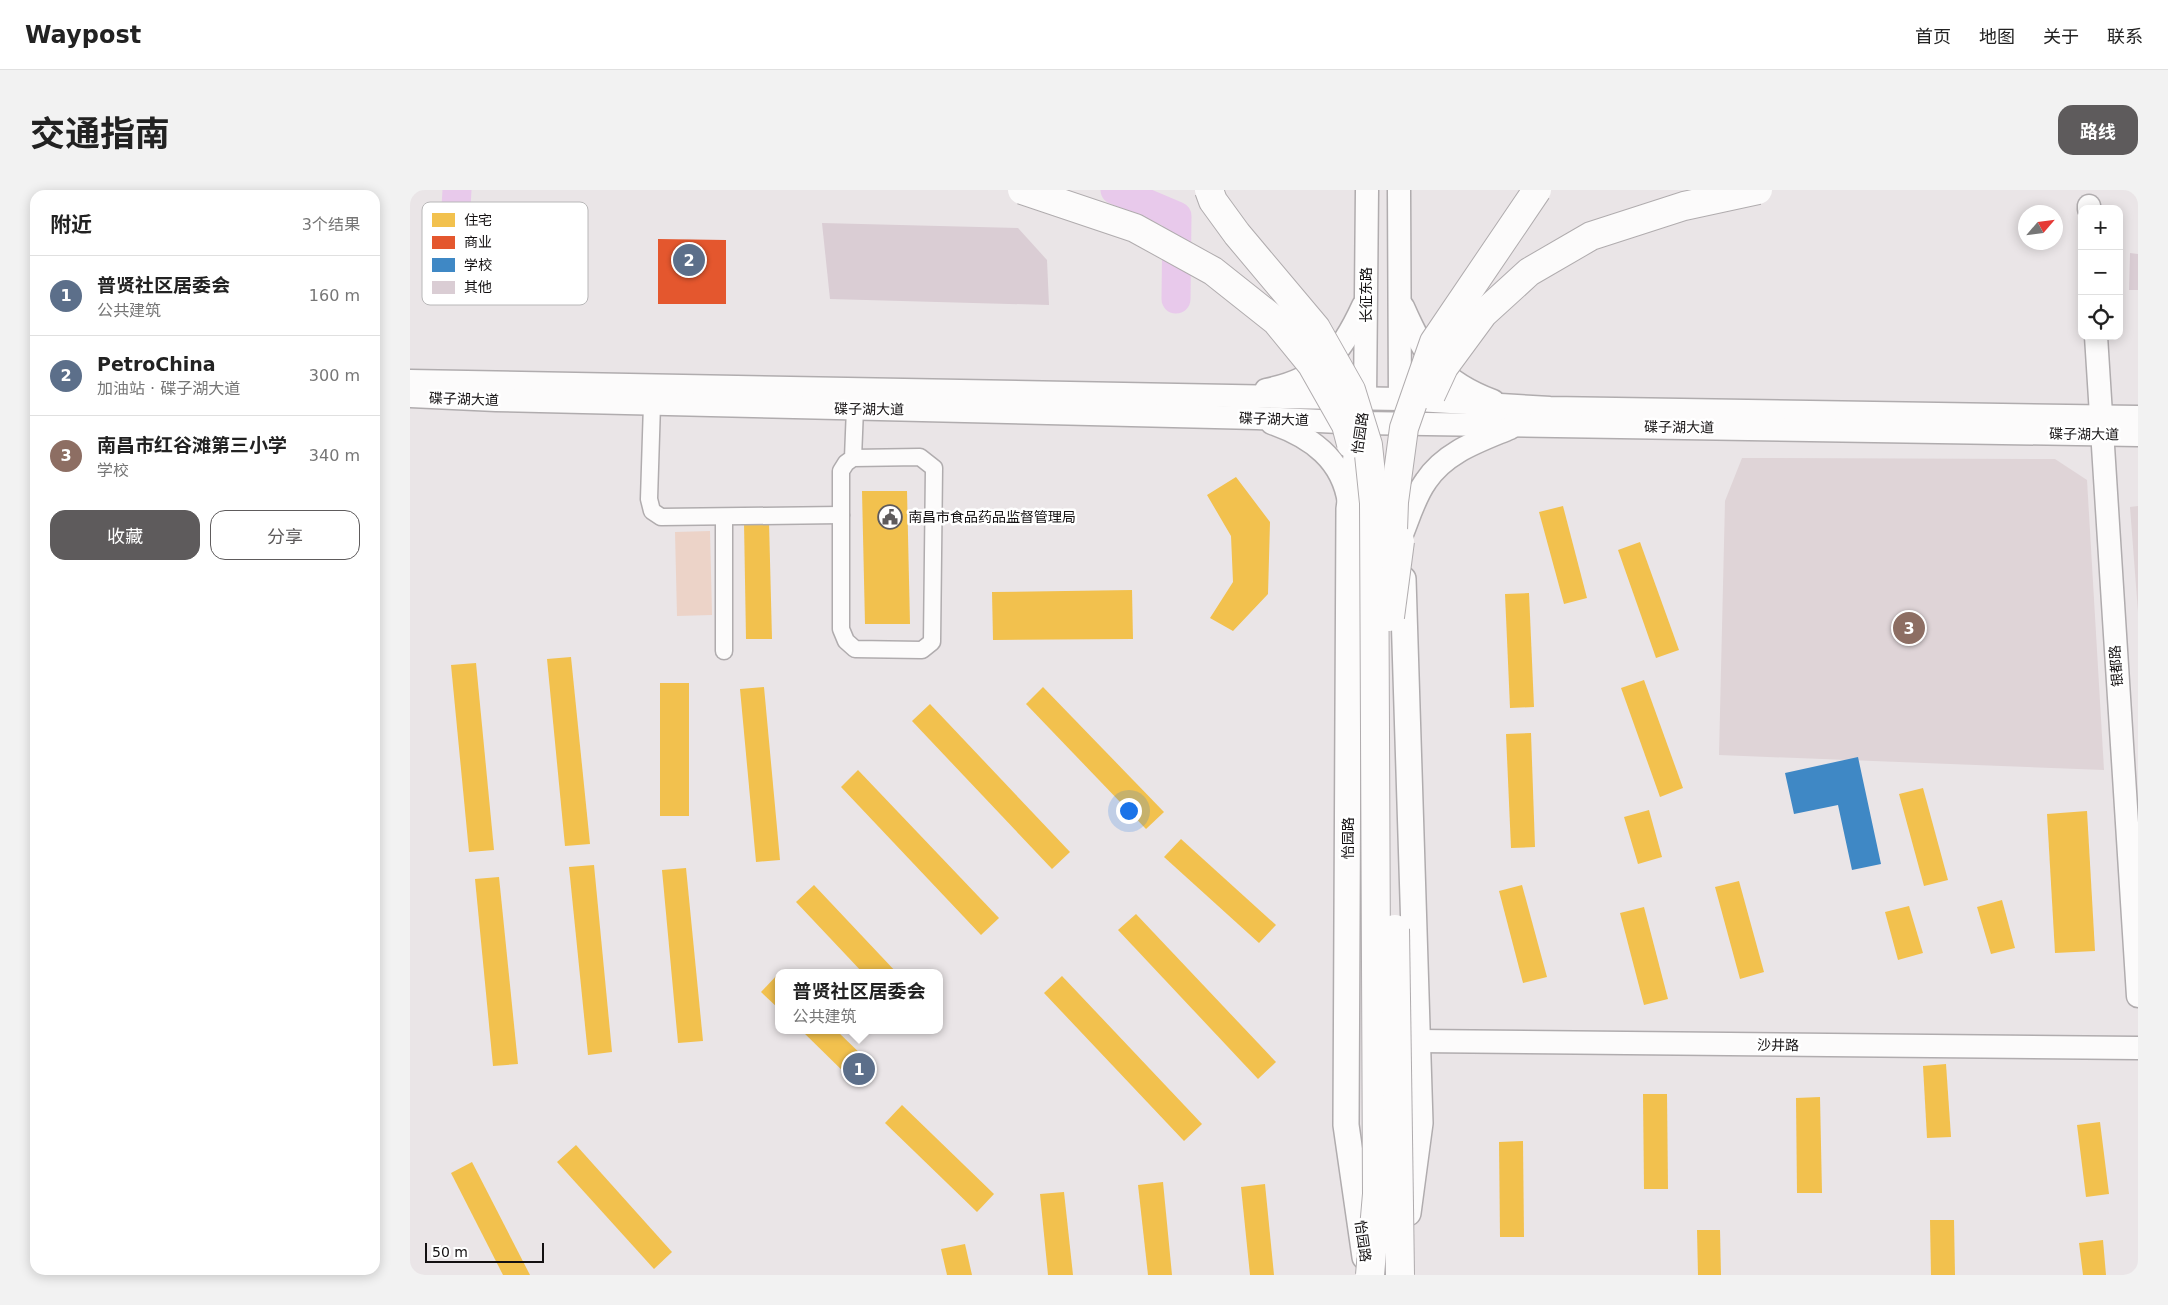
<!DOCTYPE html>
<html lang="zh">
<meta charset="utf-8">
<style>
body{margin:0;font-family:"DejaVu Sans","Noto Sans SC",sans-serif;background:#f2f2f2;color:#222}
.controls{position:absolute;right:15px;top:15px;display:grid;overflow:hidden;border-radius:10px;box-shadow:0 2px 12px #0003}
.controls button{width:45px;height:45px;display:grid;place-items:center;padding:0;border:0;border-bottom:1px solid #e0e0e0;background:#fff;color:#222;font:25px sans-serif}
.compass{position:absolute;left:1608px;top:15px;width:45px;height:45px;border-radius:50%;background:#fff;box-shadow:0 2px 12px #0003;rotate:62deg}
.scale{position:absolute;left:15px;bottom:12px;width:119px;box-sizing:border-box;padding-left:5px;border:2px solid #131011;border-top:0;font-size:14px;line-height:18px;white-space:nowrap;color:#131011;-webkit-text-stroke:4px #fff;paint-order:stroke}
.you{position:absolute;left:718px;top:620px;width:18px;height:18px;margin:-12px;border:4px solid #fff;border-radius:50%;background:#1a73e8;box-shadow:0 0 0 8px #1a73e833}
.badge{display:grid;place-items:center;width:32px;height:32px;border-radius:50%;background:#5e5b5c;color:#fff;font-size:16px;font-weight:700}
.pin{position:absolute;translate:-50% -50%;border:2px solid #fff;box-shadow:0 1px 5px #0006}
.popup{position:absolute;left:365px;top:779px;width:168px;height:65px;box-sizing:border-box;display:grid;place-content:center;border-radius:10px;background:#fff;filter:drop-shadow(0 1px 4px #0005);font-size:16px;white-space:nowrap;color:#767676}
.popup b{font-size:19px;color:#222}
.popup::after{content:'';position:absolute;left:50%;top:100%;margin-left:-10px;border:10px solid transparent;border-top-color:#fff}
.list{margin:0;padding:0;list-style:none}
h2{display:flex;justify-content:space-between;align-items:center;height:65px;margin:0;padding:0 20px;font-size:21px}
h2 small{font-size:16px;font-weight:400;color:#767676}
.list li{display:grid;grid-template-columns:32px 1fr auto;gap:15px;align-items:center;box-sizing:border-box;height:80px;padding:0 20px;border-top:1px solid #e0e0e0}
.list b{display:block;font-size:19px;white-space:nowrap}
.list p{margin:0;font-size:16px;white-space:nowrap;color:#767676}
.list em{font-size:16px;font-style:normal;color:#767676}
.actions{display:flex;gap:10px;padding:15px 20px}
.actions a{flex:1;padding:11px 0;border:1px solid #5e5b5c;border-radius:15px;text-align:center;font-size:18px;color:#5e5b5c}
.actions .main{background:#5e5b5c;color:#fff}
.icon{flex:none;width:28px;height:28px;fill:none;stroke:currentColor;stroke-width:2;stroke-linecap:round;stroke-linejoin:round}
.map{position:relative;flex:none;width:1728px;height:1085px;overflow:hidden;border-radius:15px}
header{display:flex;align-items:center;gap:30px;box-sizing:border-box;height:70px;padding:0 25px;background:#fff;border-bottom:1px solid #e0e0e0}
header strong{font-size:24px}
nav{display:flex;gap:28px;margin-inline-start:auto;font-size:18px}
.intro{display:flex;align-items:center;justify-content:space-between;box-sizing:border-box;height:120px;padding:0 30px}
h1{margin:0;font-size:35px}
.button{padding:12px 22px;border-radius:15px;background:#5e5b5c;color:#fff;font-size:18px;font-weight:700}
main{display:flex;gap:30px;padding:0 30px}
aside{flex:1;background:#fff;border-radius:15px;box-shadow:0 2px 12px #0003}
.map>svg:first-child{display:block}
.built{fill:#dfd4d7}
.green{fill:#ecd3c8}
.homes{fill:#f2c14e}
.shops{fill:#e4572e}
.schools{fill:#3f88c5}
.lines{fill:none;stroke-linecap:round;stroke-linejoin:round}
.river{stroke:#e8c9eb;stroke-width:29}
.building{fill:#dacdd4}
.street-casing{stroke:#b0acae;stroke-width:19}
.secondary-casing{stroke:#b0acae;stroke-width:25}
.primary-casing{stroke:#b0acae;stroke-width:28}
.street{stroke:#fcfbfb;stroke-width:16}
.secondary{stroke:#fcfbfb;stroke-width:22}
.primary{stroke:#fcfbfb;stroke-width:25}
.highway-bridge-casing{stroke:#b0acae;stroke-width:30;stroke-linecap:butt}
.highway-bridge{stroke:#fcfbfb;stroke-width:28}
.labels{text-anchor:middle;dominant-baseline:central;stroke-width:5;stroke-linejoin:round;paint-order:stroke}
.street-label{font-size:14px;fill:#131011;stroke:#fff}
.poi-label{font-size:14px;fill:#131011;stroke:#fff;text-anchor:start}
.key{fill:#fff;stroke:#b8b7b8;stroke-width:1}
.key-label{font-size:14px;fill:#131011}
</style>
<header>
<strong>Waypost</strong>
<nav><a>首页</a><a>地图</a><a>关于</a><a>联系</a></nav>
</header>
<div class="intro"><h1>交通指南</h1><a class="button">路线</a></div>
<main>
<aside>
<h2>附近<small>3个结果</small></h2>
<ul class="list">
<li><span class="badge" style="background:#5c6f8a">1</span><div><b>普贤社区居委会</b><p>公共建筑</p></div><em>160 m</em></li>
<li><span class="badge" style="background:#5c6f8a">2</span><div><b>PetroChina</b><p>加油站 · 碟子湖大道</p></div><em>300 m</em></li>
<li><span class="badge" style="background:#8d6e63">3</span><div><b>南昌市红谷滩第三小学</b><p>学校</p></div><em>340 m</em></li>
</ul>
<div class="actions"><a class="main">收藏</a><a>分享</a></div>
</aside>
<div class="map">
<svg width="1728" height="1085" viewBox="0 0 1728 1085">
<rect width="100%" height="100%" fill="#eae5e7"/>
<g class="built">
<polygon points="1332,268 1645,269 1677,290 1694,580 1309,565 1315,311"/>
<polygon points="1728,316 1728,422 1720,317"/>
</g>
<polygon class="green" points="300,341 302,425 267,426 265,342"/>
<g class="homes">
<polygon points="826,287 860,332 858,404 823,441 800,428 823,392 821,346 797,305"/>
<polygon points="452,301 497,301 500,434 455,434"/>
<polygon points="1153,316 1177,408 1154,414 1129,322"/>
<polygon points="334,332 359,332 362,449 336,449"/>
<polygon points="1230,352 1269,460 1246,468 1208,360"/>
<polygon points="722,400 723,449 583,450 582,402"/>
<polygon points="1119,403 1124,517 1100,518 1095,404"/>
<polygon points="161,467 180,654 155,656 137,469"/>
<polygon points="66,473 84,660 59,662 41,475"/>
<polygon points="1234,490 1273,598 1250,607 1211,498"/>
<rect x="250" y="493" width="29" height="133"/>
<polygon points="354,497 370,670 346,672 330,499"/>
<polygon points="633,497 754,622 736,639 616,514"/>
<polygon points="520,514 660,662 642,679 502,531"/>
<polygon points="1121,543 1125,657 1101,658 1096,544"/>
<polygon points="448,580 589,728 571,745 431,597"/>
<polygon points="1513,598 1538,690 1514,696 1489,604"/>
<polygon points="1239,620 1252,667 1228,674 1214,627"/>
<polygon points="1677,621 1685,761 1645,763 1637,624"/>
<polygon points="771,649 866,735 849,753 754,667"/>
<polygon points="184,675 202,862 178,865 159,677"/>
<polygon points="276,678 293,851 268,853 252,680"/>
<polygon points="89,687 108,874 83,876 65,689"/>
<polygon points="1329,691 1354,782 1330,789 1305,697"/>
<polygon points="404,695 487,783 453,783 386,712"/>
<polygon points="1112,695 1137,787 1113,793 1089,701"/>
<polygon points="1592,710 1605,758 1581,764 1567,717"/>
<polygon points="1499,716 1513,763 1488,770 1475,722"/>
<polygon points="1234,717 1258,809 1234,815 1210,723"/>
<polygon points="726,724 866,872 848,889 708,740"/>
<polygon points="369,783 369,819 351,802"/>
<polygon points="652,786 792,934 774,951 634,803"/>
<polygon points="391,840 426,840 460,873 443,891"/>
<polygon points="1536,874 1541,947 1517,948 1513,876"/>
<polygon points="1233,904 1257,904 1258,999 1234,999"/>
<polygon points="1410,907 1412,1003 1387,1003 1386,908"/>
<polygon points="492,915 584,1004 567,1022 475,933"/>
<polygon points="1690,932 1699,1004 1676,1007 1667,935"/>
<polygon points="1113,951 1114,1047 1090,1047 1089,952"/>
<polygon points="166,955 262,1062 244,1079 147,972"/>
<polygon points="62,972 120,1085 93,1085 41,983"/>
<polygon points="753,992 762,1085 738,1085 728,995"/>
<polygon points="855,994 864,1085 840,1085 831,997"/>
<polygon points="654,1002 663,1085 638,1085 630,1004"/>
<polygon points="1520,1030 1544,1030 1545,1085 1521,1085"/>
<polygon points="1287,1040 1310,1040 1311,1085 1288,1085"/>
<polygon points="1693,1050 1696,1085 1673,1085 1669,1053"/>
<polygon points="555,1054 562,1085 537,1085 531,1059"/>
</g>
<polygon class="shops" points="248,49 316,50 316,114 248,114"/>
<polygon class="schools" points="1448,567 1471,674 1442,680 1428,615 1384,624 1375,583"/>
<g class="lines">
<g class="river">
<polyline points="705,0 767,26 766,109"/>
<polyline points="46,17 47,0"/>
</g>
</g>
<g class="building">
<polygon points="412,33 608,38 637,70 639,115 420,109"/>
<polygon points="1720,63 1728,64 1728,100 1719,100"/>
</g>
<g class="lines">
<g class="street-casing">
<g id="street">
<polyline points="242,214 239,309 242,321 251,327 431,325"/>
<polyline points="443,268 436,273 431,281 431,439 436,451 445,459 512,460 522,452 524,278 510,267 443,268 445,218"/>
<polyline points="314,461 314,327"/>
</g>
</g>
<g class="secondary-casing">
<g id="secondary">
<polyline points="989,0 990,209"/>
<polyline points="1679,16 1679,19"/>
<path d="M993,117c22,50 37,74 90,94"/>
<polyline points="1686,146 1728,806"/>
<polyline points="0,191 990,209 1140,218 1728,227"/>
<path d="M856,200c55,-11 75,-36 97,-84"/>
<polyline points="0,206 86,210 847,228 951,233 1728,245"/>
<polyline points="955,210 957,0"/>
<path d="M862,233c40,14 71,37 77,80"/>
<path d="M992,344c7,-17 13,-38 24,-53 19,-29 53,-40 84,-53"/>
<polyline points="1008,851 1728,858"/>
</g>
</g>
<g class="primary-casing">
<g id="primary">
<polyline points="950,237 939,319 936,935 955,1067"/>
<polyline points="993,389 1010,933 998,1023"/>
</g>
</g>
<use href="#street" class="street"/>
<use href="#secondary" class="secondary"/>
<use href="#primary" class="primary"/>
<g class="highway-bridge-casing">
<g id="highway-bridge">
<polyline points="612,0 725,38 803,81 866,131 902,175 936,235 941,254"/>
<polyline points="799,0 803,11 827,44 906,138 941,200 958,255 964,313 967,1004 960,1085"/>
<polyline points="1021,205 1034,177 1073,124 1119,82 1181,46 1274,16 1348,0"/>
<polyline points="982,369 984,312 994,238 1024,152 1127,0"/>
<polyline points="980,427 990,351"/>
<polyline points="985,739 990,1085"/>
</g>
</g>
<use href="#highway-bridge" class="highway-bridge"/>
</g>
<defs>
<g id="civic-ring" transform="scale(1.25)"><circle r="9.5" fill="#fff" stroke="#5e5b5c" stroke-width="1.5"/><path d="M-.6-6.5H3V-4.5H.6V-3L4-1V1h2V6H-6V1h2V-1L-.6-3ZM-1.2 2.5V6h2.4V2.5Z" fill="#5e5b5c"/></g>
</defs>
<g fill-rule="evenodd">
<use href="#civic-ring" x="480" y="327"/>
</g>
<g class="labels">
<g class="street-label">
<text transform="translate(956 105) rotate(-90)">长征东路</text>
<text transform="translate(54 209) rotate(2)">碟子湖大道</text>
<text transform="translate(459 219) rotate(1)">碟子湖大道</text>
<text transform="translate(864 229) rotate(2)">碟子湖大道</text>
<text transform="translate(1269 237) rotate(1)">碟子湖大道</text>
<text transform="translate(950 243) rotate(-82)">怡园路</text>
<text transform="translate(1674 244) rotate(1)">碟子湖大道</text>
<text transform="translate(1706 476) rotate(-94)">银都路</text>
<text transform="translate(938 648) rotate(-90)">怡园路</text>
<text transform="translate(1368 855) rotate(1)">沙井路</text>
<text transform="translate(953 1051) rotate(82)">怡园路</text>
</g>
<g class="poi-label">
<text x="498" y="327">南昌市食品药品监督管理局</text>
</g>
</g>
<rect x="12" y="12" width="166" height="103" rx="8" class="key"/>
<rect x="22" y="23" width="23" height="14" fill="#f2c14e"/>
<rect x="22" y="46" width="23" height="13" fill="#e4572e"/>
<rect x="22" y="68" width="23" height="14" fill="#3f88c5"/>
<rect x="22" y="91" width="23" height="13" fill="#dacdd4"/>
<g class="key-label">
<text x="54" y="35">住宅</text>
<text x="54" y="57">商业</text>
<text x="54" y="80">学校</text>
<text x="54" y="102">其他</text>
</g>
</svg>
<div class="controls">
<button>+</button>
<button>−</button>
<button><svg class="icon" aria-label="locate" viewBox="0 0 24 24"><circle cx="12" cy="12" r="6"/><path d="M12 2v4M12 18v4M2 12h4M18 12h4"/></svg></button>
</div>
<svg class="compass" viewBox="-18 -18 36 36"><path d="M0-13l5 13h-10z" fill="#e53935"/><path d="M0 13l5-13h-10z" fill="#767676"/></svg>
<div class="scale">50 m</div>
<div class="you"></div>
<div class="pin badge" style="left:449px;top:879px;background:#5c6f8a">1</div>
<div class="popup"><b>普贤社区居委会</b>公共建筑</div>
<div class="pin badge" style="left:279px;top:70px;background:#5c6f8a">2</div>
<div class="pin badge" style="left:1499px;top:438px;background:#8d6e63">3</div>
</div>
</main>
